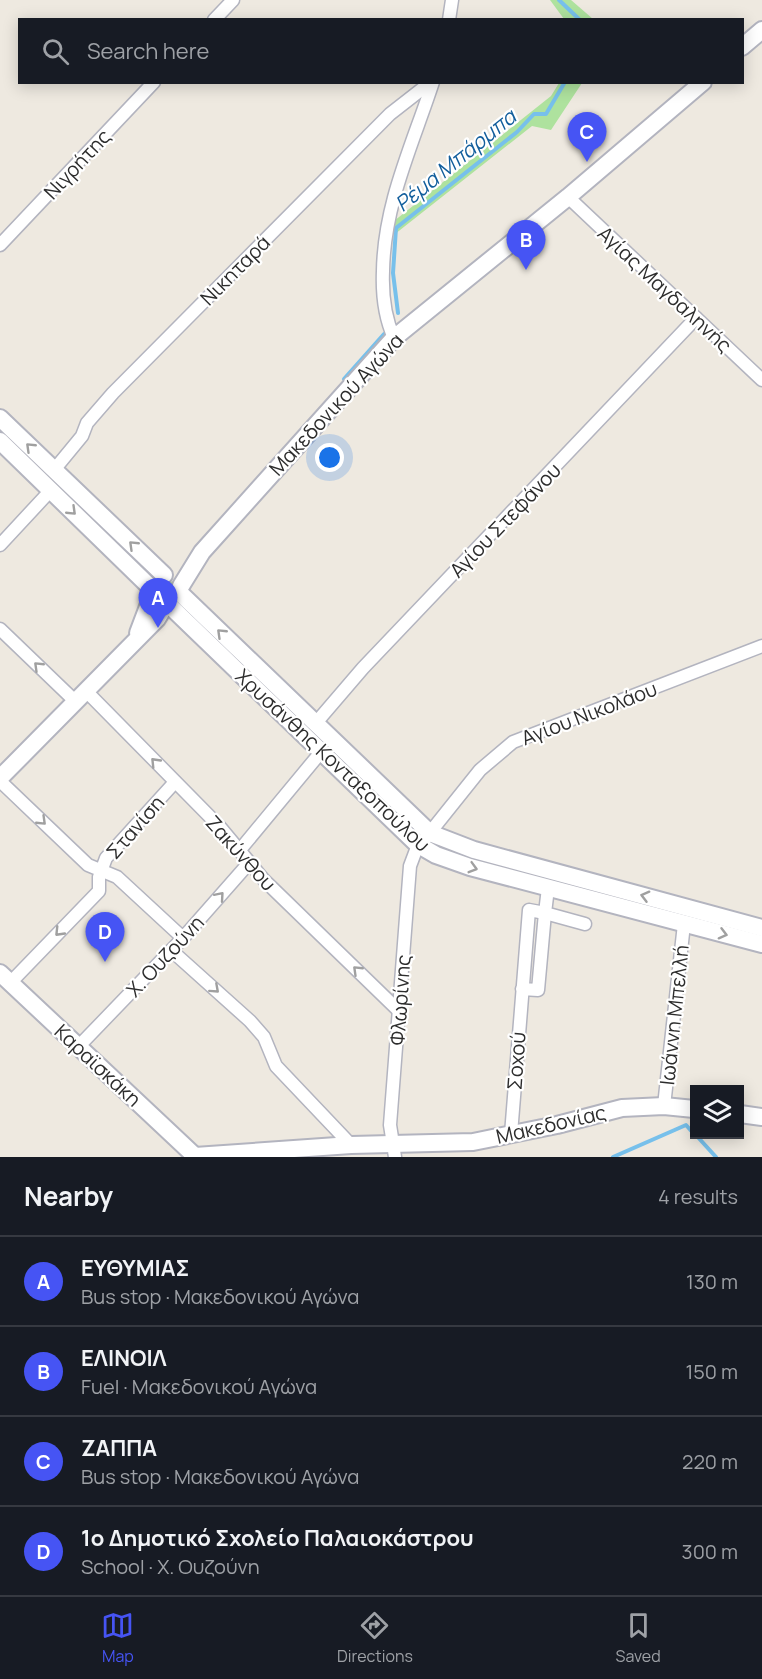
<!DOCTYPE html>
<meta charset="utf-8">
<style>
body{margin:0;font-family:Manrope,sans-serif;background:#242831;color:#f1f3f6}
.controls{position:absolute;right:18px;bottom:18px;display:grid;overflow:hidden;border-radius:0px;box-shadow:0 3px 15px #0003}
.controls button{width:54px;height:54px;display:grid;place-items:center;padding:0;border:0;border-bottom:2px solid #363941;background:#171b24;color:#f1f3f6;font:30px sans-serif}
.you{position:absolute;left:330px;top:458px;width:21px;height:21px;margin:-15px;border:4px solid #fff;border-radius:50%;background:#1a73e8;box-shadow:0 0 0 9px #1a73e833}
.badge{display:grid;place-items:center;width:39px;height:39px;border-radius:50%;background:#4654f4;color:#fff;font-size:20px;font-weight:700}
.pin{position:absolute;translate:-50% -50px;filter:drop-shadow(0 2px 3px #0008)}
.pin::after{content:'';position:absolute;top:32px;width:21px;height:18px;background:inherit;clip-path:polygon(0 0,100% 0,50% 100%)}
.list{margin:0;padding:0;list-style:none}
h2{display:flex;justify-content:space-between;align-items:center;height:78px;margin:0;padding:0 24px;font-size:26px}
h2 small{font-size:20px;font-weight:400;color:#9ea1a6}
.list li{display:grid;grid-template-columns:39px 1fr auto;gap:18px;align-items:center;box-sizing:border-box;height:90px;padding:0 24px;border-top:2px solid #363941}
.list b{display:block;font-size:22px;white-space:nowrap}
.list p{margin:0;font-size:20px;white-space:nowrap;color:#9ea1a6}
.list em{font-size:20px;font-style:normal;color:#9ea1a6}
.icon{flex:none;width:33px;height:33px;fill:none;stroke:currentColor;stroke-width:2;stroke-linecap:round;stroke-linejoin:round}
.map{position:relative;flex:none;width:762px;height:1157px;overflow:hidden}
.search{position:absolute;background:#171b24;box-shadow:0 3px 15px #0003;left:18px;right:18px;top:18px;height:66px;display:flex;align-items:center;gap:15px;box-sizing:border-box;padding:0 21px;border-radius:0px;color:#9ea1a6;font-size:22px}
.sheet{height:438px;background:#171b24}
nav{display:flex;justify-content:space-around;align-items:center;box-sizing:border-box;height:84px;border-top:2px solid #363941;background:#171b24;font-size:16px;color:#9ea1a6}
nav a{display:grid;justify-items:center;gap:3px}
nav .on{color:#4654f4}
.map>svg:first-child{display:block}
.green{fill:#aee29e}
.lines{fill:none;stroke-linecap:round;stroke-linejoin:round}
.stream{stroke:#77c0eb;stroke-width:4}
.street-casing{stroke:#b3b4bf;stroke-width:15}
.secondary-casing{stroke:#b3b4bf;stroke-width:20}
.street{stroke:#fff;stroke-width:12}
.secondary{stroke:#fff;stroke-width:16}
.oneway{stroke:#a0a0a0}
.labels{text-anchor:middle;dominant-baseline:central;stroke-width:4.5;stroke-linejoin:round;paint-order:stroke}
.street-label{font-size:20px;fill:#2d2d2d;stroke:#fff}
.water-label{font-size:21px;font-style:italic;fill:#125e9c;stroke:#fff}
</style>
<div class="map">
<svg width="762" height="1157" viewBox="0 0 762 1157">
<rect width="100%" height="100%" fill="#eee9e0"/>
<g class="green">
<polygon points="550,0 571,0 593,19 564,19"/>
<polygon points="559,83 582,83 551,130 532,126 395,234 394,221 551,96"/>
<circle cx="166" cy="590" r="10"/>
</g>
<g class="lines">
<g class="stream">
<polyline points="559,0 580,20"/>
<polyline points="398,313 393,273 396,228 517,132 534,114 546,114 565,82"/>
<polyline points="344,379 384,334"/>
<polyline points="695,1134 716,1157"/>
<polyline points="613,1157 686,1125 694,1134"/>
</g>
<g class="street-casing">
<g id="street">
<polyline points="214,20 233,0"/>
<polyline points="449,20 452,0"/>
<polyline points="568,197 762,380"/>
<polyline points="0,245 154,82"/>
<path d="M394,338c-10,-22 -12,-43 -11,-67 1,-67 29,-125 50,-189"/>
<polyline points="54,470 82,436 87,423 113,393 390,114 431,82"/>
<polyline points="0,545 51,490"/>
<polyline points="0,629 76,702"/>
<polyline points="87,692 220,827 264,880 399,1011"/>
<polyline points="315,724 363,668 696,318"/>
<polyline points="0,781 88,865 117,877 183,938"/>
<polyline points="239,851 321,752"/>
<polyline points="548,888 545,913 585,924"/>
<polyline points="172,951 250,1021 264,1037 276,1066 351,1145"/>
<polyline points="11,982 99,891 99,877 106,858 175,782"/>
<polyline points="79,1046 183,938 249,863"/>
<polyline points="664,1106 684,924"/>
<polyline points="511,1134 529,910 545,913 538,990 522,989"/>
<polyline points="395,1157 390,1125 410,866 416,850 480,770 513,742 762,646"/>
</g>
</g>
<g class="secondary-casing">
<g id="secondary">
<polyline points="742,47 762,30"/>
<polyline points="0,418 164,575"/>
<polyline points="0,441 151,588"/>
<polyline points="181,586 202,552 394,338 568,197 703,82"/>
<polyline points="181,594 430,833 474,850 762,928"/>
<polyline points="169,605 417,844 436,855 470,867 762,944"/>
<polyline points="138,633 152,596"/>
<polyline points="0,778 157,619 165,606"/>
<polyline points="0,973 196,1157"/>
<polyline points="740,1114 762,1117"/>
<polyline points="195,1156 351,1145 473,1142 557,1125 622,1108 664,1106 694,1109"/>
</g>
</g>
<use href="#street" class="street"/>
<use href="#secondary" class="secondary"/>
</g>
<defs><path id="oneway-chevron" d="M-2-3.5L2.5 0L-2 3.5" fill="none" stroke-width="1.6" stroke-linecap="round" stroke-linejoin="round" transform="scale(1.5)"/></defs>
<g class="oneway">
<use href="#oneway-chevron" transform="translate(30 447) rotate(-136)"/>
<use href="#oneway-chevron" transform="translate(72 511) rotate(44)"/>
<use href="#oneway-chevron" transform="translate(133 545) rotate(-136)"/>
<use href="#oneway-chevron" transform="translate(221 633) rotate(-136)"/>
<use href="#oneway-chevron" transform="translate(38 666) rotate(-136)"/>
<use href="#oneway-chevron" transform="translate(155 762) rotate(-134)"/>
<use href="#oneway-chevron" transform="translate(42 821) rotate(44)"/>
<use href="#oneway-chevron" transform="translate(473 868) rotate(16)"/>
<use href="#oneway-chevron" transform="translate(220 896) rotate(-49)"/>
<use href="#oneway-chevron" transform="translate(645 896) rotate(-165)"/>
<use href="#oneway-chevron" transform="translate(59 932) rotate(134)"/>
<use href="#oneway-chevron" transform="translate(723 934) rotate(15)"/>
<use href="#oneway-chevron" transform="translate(357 970) rotate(-136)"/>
<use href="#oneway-chevron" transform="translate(215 989) rotate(42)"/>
</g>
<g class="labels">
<g class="street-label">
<text transform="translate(77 164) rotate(-47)">Νιγρήτης</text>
<text transform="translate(235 270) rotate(-45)">Νικηταρά</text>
<text transform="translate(665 289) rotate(43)">Αγίας Μαγδαληνής</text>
<text transform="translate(336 404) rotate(-47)">Μακεδονικού Αγώνα</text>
<text transform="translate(505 520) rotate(-46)">Αγίου Στεφάνου</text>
<text transform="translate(589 713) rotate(-21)">Αγίου Νικολάου</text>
<text transform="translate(333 760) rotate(43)">Χρυσάνθης Κονταξοπούλου</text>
<text transform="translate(135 827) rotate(-49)">Στανίση</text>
<text transform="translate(241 853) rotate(48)">Ζακύνθου</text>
<text transform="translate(165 956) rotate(-47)">Χ. Ουζούνη</text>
<text transform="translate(400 1000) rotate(-86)">Φλωρίνης</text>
<text transform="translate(674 1015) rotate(-84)">Ιωάννη Μπελλή</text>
<text transform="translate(516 1061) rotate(-86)">Σοχού</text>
<text transform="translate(98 1065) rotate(43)">Καραϊσκάκη</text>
<text transform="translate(551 1124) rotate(-13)">Μακεδονίας</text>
</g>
<g class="water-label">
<text transform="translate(455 160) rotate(-39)">Ρέμα Μπάρμπα</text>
</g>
</g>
</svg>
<div class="controls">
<button><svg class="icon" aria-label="layers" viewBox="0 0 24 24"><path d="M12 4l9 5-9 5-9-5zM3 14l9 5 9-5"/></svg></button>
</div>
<div class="you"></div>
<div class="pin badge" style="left:158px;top:628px">A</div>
<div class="pin badge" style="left:526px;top:270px">B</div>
<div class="pin badge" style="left:587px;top:162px">C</div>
<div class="pin badge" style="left:105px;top:962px">D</div>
<div class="search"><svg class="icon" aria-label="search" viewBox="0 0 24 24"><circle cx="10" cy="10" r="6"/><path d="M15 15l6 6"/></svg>Search here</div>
</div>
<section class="sheet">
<h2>Nearby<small>4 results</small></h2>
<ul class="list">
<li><span class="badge">A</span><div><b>ΕΥΘΥΜΙΑΣ</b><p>Bus stop · Μακεδονικού Αγώνα</p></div><em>130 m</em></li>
<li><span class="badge">B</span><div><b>ΕΛΙΝΟΙΛ</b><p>Fuel · Μακεδονικού Αγώνα</p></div><em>150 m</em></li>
<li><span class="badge">C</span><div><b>ΖΑΠΠΑ</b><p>Bus stop · Μακεδονικού Αγώνα</p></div><em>220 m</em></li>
<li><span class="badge">D</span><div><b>1ο Δημοτικό Σχολείο Παλαιοκάστρου</b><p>School · Χ. Ουζούνη</p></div><em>300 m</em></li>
</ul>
</section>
<nav>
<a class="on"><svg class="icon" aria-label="map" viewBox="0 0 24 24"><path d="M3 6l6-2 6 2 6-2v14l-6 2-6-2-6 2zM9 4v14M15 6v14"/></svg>Map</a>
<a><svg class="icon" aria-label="directions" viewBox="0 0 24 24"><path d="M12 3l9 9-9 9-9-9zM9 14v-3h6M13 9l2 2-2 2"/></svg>Directions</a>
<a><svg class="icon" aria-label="saved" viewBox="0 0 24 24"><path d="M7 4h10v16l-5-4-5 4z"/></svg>Saved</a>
</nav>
